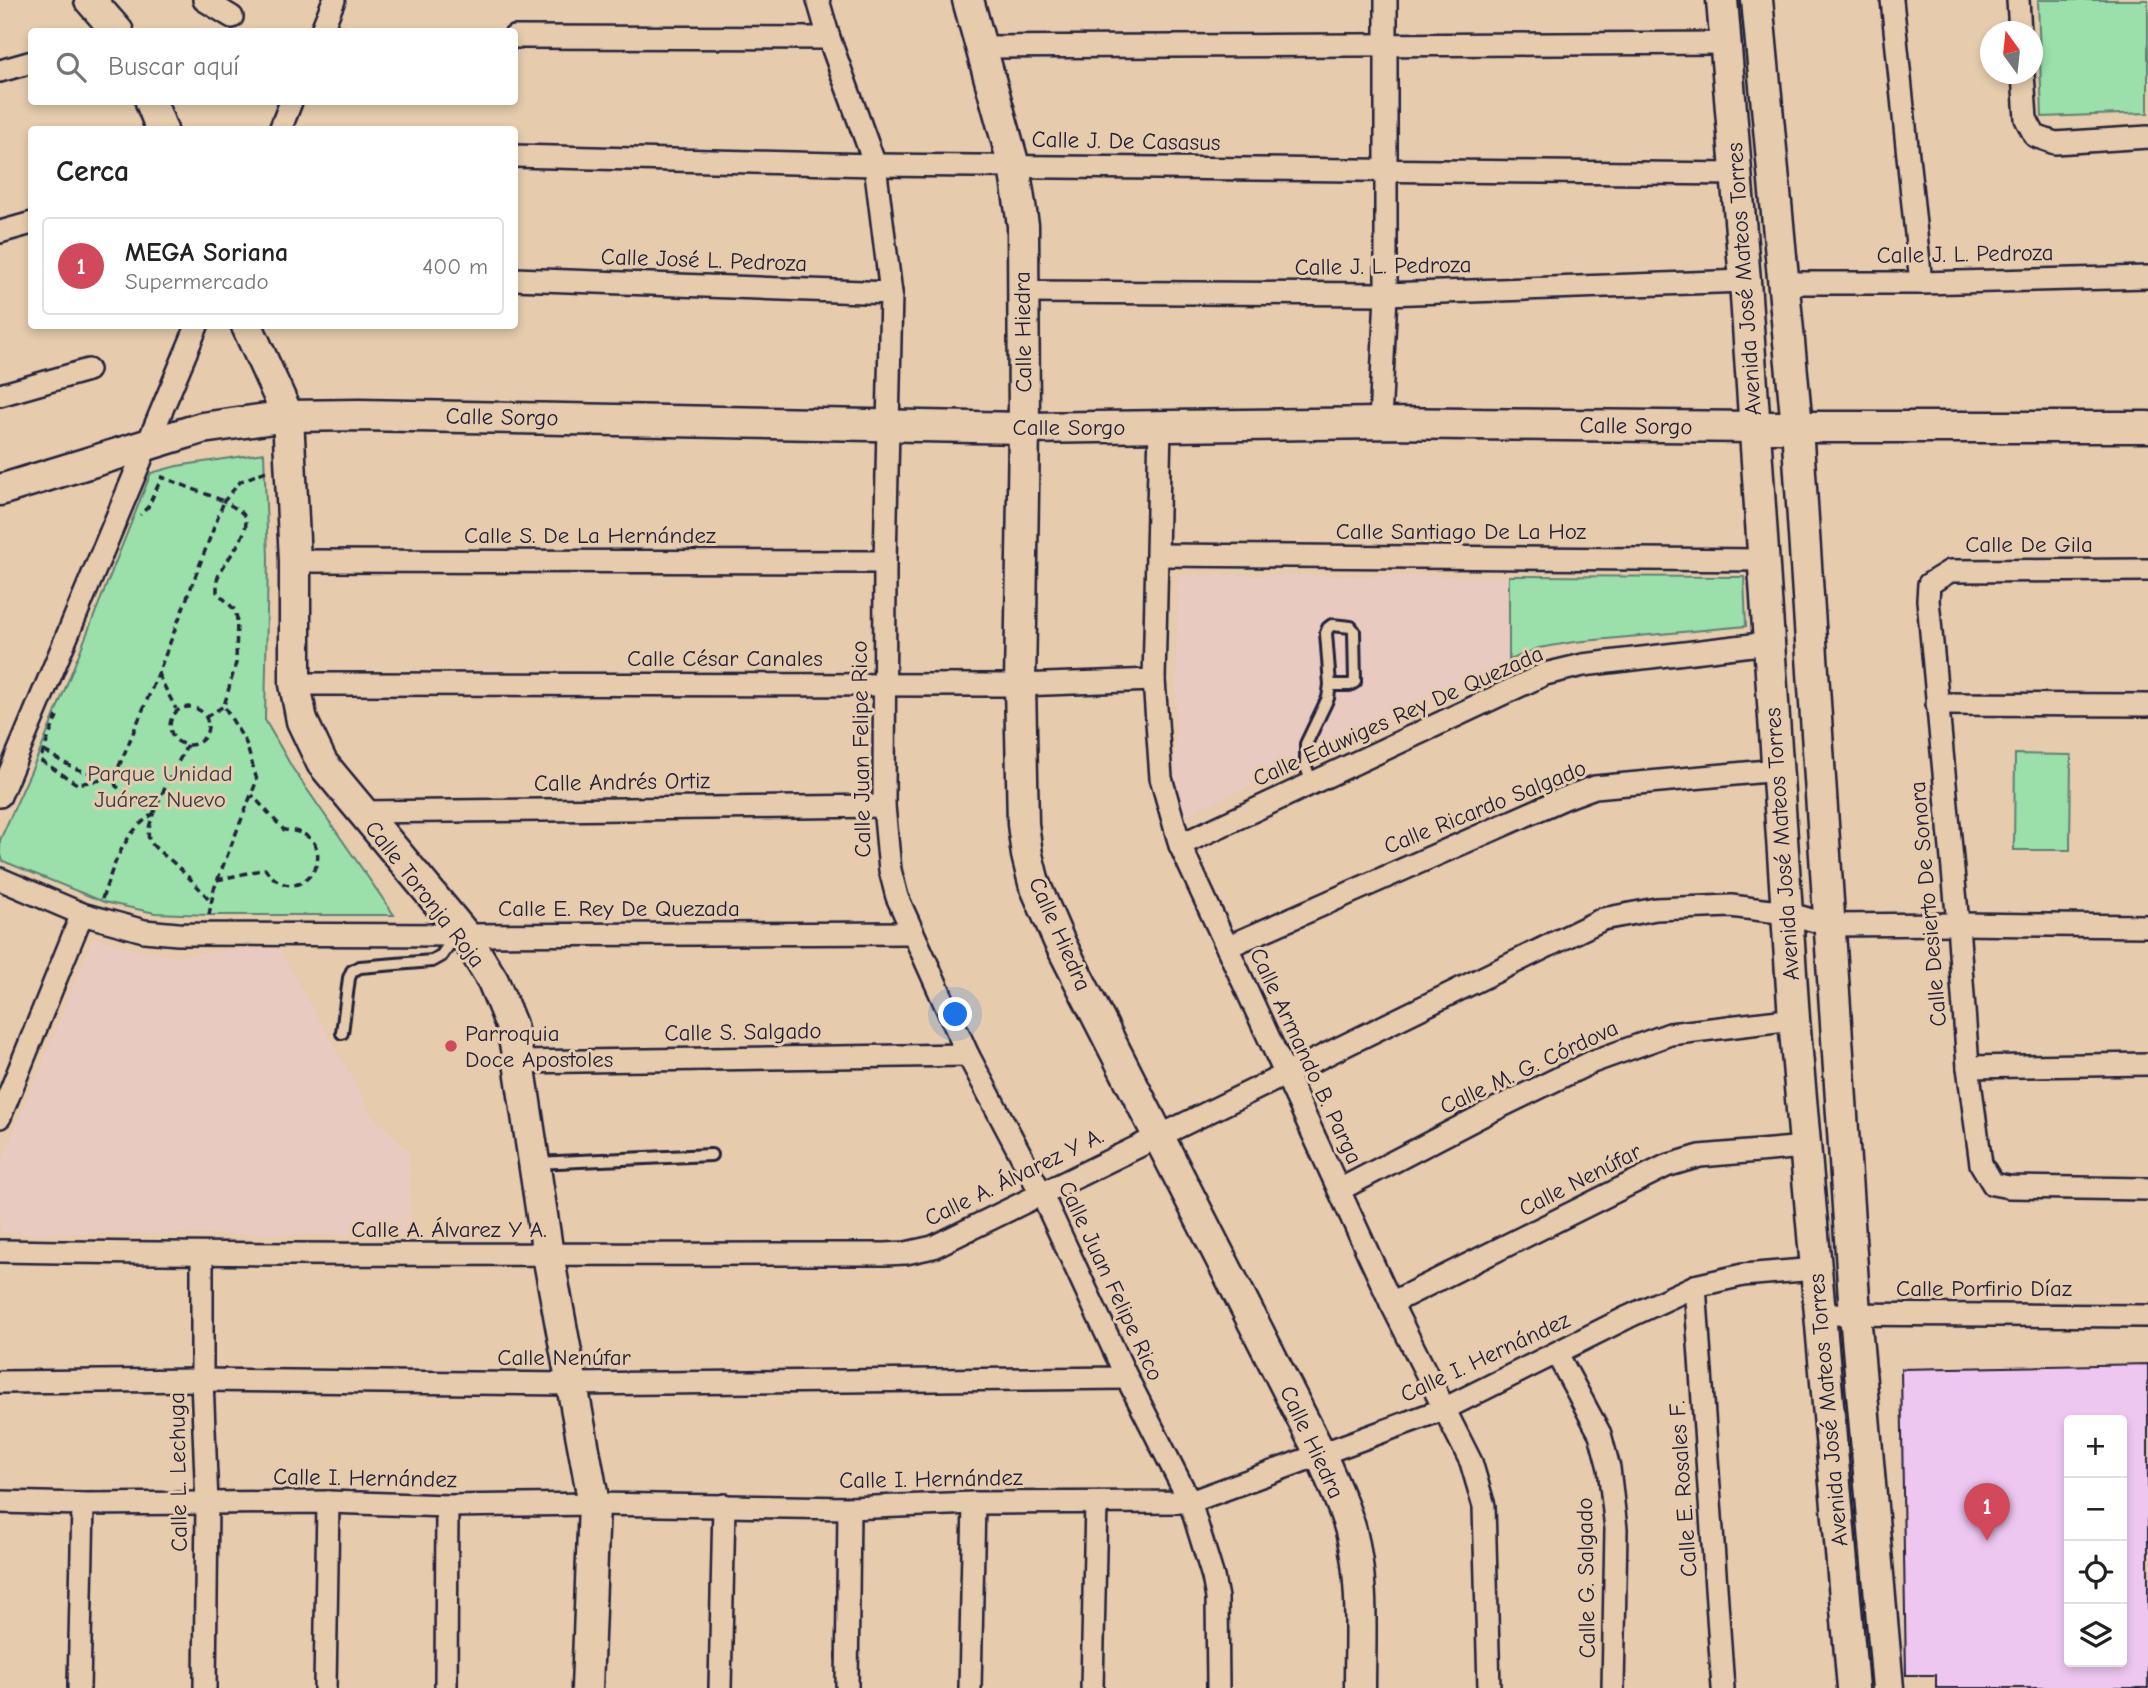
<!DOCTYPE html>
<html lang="es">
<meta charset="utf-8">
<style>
body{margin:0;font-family:"Comic Neue",sans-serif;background:#f2f2f2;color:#222}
.controls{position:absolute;right:21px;bottom:21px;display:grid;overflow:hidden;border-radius:7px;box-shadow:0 4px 10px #0003}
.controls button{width:63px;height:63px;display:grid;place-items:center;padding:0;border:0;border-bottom:2px solid #e0e0e0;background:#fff;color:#222;font:35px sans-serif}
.compass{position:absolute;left:1980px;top:21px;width:63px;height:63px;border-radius:50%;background:#fff;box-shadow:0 4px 10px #0003;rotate:345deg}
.you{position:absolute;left:956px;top:1015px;width:24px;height:24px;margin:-18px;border:5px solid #fff;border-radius:50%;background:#1a73e8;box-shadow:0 0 0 10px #1a73e833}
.badge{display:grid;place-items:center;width:46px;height:46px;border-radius:50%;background:#d1495b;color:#fff;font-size:23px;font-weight:700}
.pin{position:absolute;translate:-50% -58px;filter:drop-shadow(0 2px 4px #0008)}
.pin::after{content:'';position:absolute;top:37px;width:24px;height:21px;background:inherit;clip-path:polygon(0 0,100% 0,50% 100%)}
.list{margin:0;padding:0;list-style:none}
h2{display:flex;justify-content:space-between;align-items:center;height:91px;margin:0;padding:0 28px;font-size:30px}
h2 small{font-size:23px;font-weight:400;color:#767676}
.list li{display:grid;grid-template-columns:46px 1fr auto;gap:21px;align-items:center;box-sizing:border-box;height:98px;margin:0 14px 14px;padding:0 14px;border:2px solid #e0e0e0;border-radius:7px}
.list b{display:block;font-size:26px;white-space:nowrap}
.list p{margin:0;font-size:23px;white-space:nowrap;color:#767676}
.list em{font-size:23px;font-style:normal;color:#767676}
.icon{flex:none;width:38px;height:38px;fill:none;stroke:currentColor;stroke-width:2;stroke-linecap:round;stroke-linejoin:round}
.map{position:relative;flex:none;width:2148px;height:1688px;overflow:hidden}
.search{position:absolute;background:#fff;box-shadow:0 4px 10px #0003;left:28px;top:28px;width:490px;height:77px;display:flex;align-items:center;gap:18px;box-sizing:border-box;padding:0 24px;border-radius:7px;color:#767676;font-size:26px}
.panel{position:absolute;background:#fff;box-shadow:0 4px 10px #0003;left:28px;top:126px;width:490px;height:203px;border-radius:7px}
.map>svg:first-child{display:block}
.built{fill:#e8cac1}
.green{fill:#9be0ab;stroke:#5e8173;stroke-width:2}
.building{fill:#edc7f0;stroke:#22223b;stroke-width:2;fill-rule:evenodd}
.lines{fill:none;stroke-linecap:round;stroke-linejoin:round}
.lane-casing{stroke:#22223b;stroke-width:16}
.street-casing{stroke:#22223b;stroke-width:26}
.secondary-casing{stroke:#22223b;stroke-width:35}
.path{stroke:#22223b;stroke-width:3.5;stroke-dasharray:7 5;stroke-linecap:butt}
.lane{stroke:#e6cbad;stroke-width:10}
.street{stroke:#e6cbad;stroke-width:21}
.secondary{stroke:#e6cbad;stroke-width:30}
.poi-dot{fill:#d1495b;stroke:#e6cbad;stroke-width:2.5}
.labels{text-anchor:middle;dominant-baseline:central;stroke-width:6;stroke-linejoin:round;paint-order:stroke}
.street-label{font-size:23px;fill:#22223b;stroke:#e6cbad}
.park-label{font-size:23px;fill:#343e4c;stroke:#e6cbad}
.poi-label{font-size:23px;fill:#22223b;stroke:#e6cbad;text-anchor:start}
</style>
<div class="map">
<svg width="2148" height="1688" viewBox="0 0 2148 1688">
<rect width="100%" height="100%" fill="#e6cbad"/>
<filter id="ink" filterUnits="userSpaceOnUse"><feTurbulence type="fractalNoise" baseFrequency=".0143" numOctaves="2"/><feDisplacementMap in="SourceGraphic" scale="14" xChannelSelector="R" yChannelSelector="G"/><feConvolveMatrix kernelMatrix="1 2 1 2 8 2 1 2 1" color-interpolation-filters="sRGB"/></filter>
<g filter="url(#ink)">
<g class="built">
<polygon points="1178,575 1509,576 1509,660 1367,732 1182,817 1174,798"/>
<polygon points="93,937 138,950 175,956 278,946 373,1116 409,1151 411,1235 0,1233 0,1166"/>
</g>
<g class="green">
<polygon points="2038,0 2148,0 2148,113 2042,117"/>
<polygon points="264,453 268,558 265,720 293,769 394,915 209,915 155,913 104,902 3,861 0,852 0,840 41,749 151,473 177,466"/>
<polygon points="1509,576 1744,577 1746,626 1574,642 1539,648 1509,660"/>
<polygon points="2015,754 2071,755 2070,850 2014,850"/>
</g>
<path class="building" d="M2148,1364v324h-212v-13h-30l-5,-306zM2069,1420h53v242h-53z"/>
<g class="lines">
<g class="lane-casing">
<g id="lane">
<polyline points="1312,783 1306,767 1306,744 1328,698 1330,685 1326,633 1328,628 1332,625 1351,627 1354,631 1355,682 1350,685 1330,685"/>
<polyline points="342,1033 349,978 352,971 360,967 432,961 441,956 456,935"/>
<polyline points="536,1163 711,1155"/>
</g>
</g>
<g class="street-casing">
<g id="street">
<polyline points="204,0 232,17"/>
<polyline points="818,0 829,38 875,165 891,293 885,562 884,806 890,870 897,897 968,1055 1042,1195 1127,1378 1190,1502 1213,1577 1217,1598 1218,1688"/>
<polyline points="1892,0 1921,283"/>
<polyline points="2018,0 2020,32"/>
<polyline points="321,32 334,0"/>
<polyline points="514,37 829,38"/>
<polyline points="982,47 1726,43"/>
<polyline points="0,71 32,62"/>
<polyline points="2023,74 2026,119 2035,136 2055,143 2148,137"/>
<polyline points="280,130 291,102"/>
<polyline points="514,156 875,165 1737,174"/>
<polyline points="0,232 32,223"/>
<polyline points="514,279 891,293"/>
<polyline points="1784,283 1921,283 2148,277"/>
<polyline points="1023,292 1386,294 1745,281"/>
<polyline points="0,395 88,370"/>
<polyline points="1380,423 1386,294 1386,0"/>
<polyline points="1160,426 1154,680 1161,778 1180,845 1391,1303 1471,1462 1484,1506 1489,1688"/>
<polyline points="1158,555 1764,560"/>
<polyline points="295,561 885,562"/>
<polyline points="2148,570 1950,571 1929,584 1928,600 1958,924 1968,1067 1981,1164 1993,1184 2009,1187 2148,1189"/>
<polyline points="295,684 1020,685 1154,680"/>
<polyline points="1937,704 2148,705"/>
<polyline points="0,796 197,326"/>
<polyline points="360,812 884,806"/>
<polyline points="1180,845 1545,674 1583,665 1769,643"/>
<polyline points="0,879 82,914 144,931 178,934 465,935 912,933"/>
<polyline points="1227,947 1565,798 1595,787 1778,770"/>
<polyline points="519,1062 968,1055"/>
<polyline points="1968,1067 2148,1064"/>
<polyline points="0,1117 82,914"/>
<polyline points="1339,1190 1483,1115 1592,1062 1670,1034 1794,1019"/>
<path d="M0,1251c295,5 590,3 885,3l21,-1 27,-6 670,-328 53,-10 75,-3 56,7 42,12 129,-1 190,2"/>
<polyline points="202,1255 202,1380 207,1503 205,1688"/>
<polyline points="1695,1286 1723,1688"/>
<polyline points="1391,1303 1666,1166 1700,1156 1805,1147"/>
<polyline points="1819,1314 2148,1316"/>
<polyline points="1557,1354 1600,1434 1609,1468 1616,1529 1613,1688"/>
<polyline points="0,1382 202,1380 571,1384 1127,1378"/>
<polyline points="0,1502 83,1504 328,1502 447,1506 594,1504 849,1508 974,1503 1190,1502 1444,1409 1628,1317 1695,1286 1743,1275 1816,1269"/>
<polyline points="79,1688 83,1504"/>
<polyline points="325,1688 328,1502"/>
<polyline points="446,1688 447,1506"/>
<polyline points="720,1688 724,1505"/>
<polyline points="847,1688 849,1508"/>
<polyline points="970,1688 974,1503"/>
<polyline points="1092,1688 1096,1503"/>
</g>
</g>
<g class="secondary-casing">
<g id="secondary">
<polyline points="90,0 118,32"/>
<path d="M968,0l46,166 9,59 1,203 -4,257 3,139 4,31 7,28 25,58 262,514c10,25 23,50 30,76 13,51 9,105 9,157"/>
<polyline points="1722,0 1745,281 1794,1019 1853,1688"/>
<polyline points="1757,0 1797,427 1855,1314 1888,1688"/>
<polyline points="151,102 162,130"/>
<polyline points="247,326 288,416 295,561 295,684 302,721 322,763 465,935 493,981 511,1025 519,1062 548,1255 594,1504 587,1688"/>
<polyline points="0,490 202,428 288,416 359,415 1024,428 1380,423 1754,427 2148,427"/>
</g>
</g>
<g class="path">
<polyline points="158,674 176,709"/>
<circle cx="189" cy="726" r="19"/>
<polyline points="57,716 40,760 77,784 114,778"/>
<polyline points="206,717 224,706"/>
<path d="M187,745c-8,17 -44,78 -38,94 5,11 19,18 27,26 12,11 23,23 34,35"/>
<path d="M44,751c28,16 39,26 72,21"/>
<path d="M217,880l48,-11c39,51 86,-37 19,-39l-32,-35"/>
<path d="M102,899c11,-32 21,-66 51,-85l-37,-28 -2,-8 44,-104 66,-173 -62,-24 -14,30 -8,8"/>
<path d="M209,915l5,-26 43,-109 -11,-37 -22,-37 12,-43 1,-44 -2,-9 -18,-18c0,-4 0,-8 0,-12 4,-17 39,-49 26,-66 -5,-5 -13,-9 -19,-13l17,-20 25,-10"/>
</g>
<use href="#lane" class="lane"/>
<use href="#street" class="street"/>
<use href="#secondary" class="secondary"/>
</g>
</g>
<circle class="poi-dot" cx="451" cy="1046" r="7"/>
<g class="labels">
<g class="street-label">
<text transform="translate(1126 141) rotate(1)">Calle J. De Casasus</text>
<text transform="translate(1965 254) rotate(-1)">Calle J. L. Pedroza</text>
<text transform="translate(704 260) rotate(2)">Calle José L. Pedroza</text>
<text transform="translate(1383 266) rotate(-1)">Calle J. L. Pedroza</text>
<text transform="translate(1744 279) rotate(-94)">Avenida José Mateos Torres</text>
<text transform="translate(1023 332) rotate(-91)">Calle Hiedra</text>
<text transform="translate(502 417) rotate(1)">Calle Sorgo</text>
<text transform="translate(1636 426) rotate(1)">Calle Sorgo</text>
<text x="1069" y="427">Calle Sorgo</text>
<text x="1461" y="531">Calle Santiago De La Hoz</text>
<text x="590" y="535">Calle S. De La Hernández</text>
<text x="2029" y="544">Calle De Gila</text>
<text x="725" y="658">Calle César Canales</text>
<text transform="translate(1398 716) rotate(-24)">Calle Eduwiges Rey De Quezada</text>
<text transform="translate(861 749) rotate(-91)">Calle Juan Felipe Rico</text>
<text transform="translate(622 782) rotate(-1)">Calle Andrés Ortiz</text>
<text transform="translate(1485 807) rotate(-22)">Calle Ricardo Salgado</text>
<text transform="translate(1782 844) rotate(-94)">Avenida José Mateos Torres</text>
<text transform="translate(425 894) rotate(52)">Calle Toronja Roja</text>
<text transform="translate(1928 904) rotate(-95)">Calle Desierto De Sonora</text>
<text x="619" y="908">Calle E. Rey De Quezada</text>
<text transform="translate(1060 934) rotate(66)">Calle Hiedra</text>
<text transform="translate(743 1032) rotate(-1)">Calle S. Salgado</text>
<text transform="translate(1306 1056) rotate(65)">Calle Armando B. Parga</text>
<text transform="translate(1529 1067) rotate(-25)">Calle M. G. Córdova</text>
<text transform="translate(1014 1177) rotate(-26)">Calle A. Álvarez Y A.</text>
<text transform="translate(1580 1180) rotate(-27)">Calle Nenúfar</text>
<text x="449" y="1229">Calle A. Álvarez Y A.</text>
<text transform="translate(1111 1281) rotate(65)">Calle Juan Felipe Rico</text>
<text x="1984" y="1288">Calle Porfirio Díaz</text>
<text x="564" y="1357">Calle Nenúfar</text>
<text transform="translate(1485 1357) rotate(-25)">Calle I. Hernández</text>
<text transform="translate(1828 1410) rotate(-95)">Avenida José Mateos Torres</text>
<text transform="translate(1312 1442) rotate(65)">Calle Hiedra</text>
<text transform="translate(178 1472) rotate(-91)">Calle L. Lechuga</text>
<text transform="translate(365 1478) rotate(1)">Calle I. Hernández</text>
<text transform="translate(931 1479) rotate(-1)">Calle I. Hernández</text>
<text transform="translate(1683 1489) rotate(-94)">Calle E. Rosales F.</text>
<text transform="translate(1586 1578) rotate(-91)">Calle G. Salgado</text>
</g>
<g class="park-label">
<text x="160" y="773">Parque Unidad<tspan x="160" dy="26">Juárez Nuevo</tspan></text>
</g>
<g class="poi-label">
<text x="465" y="1033">Parroquia<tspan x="465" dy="26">Doce Apostoles</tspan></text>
</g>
</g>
</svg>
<div class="controls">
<button>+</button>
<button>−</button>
<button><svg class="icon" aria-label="locate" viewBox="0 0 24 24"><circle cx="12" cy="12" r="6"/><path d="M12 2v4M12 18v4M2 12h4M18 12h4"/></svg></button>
<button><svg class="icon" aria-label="layers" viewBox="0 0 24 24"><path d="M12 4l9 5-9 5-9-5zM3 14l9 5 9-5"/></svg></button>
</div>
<svg class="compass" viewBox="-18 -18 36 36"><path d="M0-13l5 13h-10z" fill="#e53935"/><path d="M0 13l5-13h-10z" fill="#767676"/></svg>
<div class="you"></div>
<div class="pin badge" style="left:1987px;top:1541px">1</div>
<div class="search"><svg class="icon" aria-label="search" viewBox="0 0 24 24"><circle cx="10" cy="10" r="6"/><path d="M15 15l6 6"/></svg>Buscar aquí</div>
<section class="panel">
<h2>Cerca<small></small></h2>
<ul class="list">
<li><span class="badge">1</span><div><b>MEGA Soriana</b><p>Supermercado</p></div><em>400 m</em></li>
</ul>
</section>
</div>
